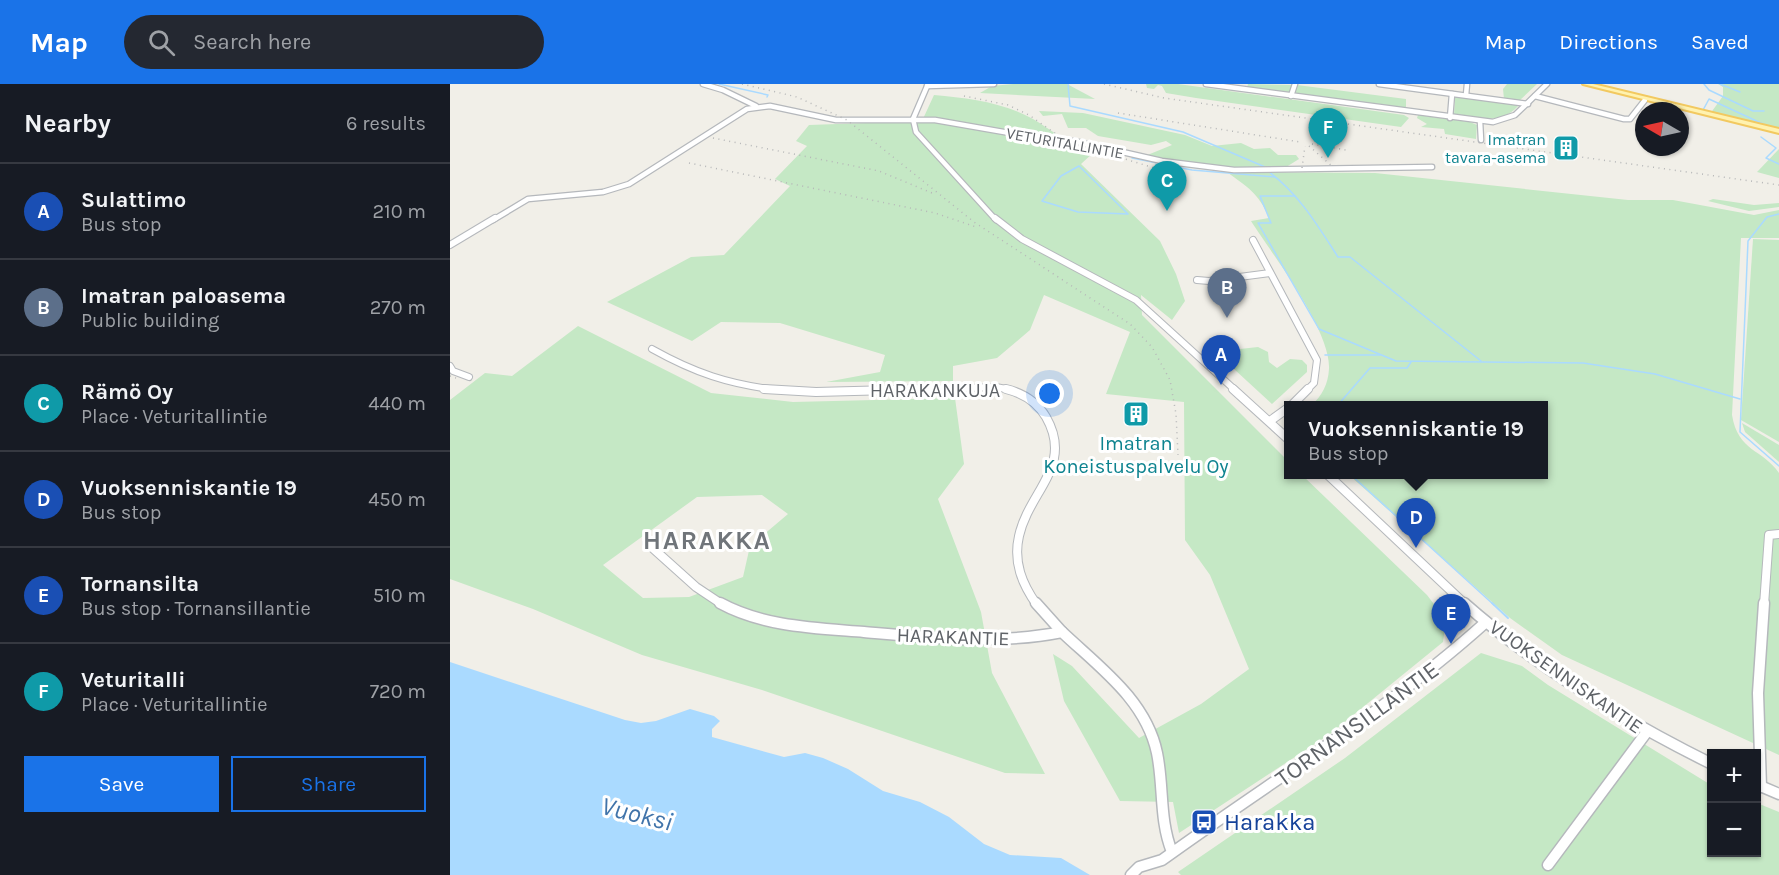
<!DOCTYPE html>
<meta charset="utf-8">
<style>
body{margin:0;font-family:Karla,sans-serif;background:#242831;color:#f1f3f6}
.controls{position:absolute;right:18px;bottom:18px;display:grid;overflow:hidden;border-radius:0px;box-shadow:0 2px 4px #0004}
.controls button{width:54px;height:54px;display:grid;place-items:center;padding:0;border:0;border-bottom:2px solid #363941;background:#171b24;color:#f1f3f6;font:30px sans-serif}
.compass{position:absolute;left:1185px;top:18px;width:54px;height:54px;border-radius:50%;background:#171b24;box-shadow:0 2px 4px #0004;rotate:279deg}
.you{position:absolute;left:600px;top:310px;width:21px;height:21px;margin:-15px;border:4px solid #fff;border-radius:50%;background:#1a73e8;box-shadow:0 0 0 9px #1a73e833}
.badge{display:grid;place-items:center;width:39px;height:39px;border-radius:50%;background:#1a73e8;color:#fff;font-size:20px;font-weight:700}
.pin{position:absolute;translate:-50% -50px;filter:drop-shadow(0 2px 3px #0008)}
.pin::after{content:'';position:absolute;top:32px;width:21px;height:18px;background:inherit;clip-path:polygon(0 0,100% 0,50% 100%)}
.popup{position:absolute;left:834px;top:317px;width:264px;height:78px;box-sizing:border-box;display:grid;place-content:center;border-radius:0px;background:#171b24;filter:drop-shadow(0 2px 4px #0005);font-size:20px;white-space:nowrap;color:#9ea1a6}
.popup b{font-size:22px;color:#f1f3f6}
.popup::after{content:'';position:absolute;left:50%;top:100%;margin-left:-12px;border:12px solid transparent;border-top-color:#171b24}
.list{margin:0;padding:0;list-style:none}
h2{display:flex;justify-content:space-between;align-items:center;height:78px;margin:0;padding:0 24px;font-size:26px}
h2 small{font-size:20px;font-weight:400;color:#9ea1a6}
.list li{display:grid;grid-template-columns:39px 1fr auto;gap:18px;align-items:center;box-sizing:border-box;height:96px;padding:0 24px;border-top:2px solid #363941}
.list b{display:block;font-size:22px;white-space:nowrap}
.list p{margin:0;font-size:20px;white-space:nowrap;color:#9ea1a6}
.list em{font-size:20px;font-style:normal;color:#9ea1a6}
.actions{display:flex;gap:12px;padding:18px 24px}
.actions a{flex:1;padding:14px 0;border:2px solid #1a73e8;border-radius:0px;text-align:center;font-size:21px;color:#1a73e8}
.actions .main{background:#1a73e8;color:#fff}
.icon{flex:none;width:33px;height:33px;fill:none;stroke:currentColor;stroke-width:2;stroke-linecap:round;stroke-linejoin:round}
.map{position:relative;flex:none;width:1329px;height:791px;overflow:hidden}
header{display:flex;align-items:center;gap:36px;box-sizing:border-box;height:84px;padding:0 30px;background:#1a73e8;color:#fff}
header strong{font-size:28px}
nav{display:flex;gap:33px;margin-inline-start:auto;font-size:21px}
.search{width:420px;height:54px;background:#242831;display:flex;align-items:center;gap:15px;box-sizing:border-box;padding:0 21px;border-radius:33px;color:#9ea1a6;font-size:22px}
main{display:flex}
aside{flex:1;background:#171b24}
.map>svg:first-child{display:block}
.green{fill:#c5e8c5;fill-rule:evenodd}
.water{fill:#aadaff}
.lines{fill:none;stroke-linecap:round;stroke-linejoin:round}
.stream-far1{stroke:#aadaff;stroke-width:1.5}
.stream{stroke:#aadaff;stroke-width:2}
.minor-far3-casing{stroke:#b5b8bc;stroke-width:7}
.minor-far2-casing{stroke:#b5b8bc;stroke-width:8}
.minor-far1-casing{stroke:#b5b8bc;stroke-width:10}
.minor-casing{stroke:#b5b8bc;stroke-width:13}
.major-casing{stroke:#f2c960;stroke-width:4}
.minor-far3{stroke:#fff;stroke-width:4.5}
.minor-far2{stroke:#fff;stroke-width:6}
.minor-far1{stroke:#fff;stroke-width:8}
.minor{stroke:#fff;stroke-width:10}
.major{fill:#fff2af;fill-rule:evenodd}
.rail{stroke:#b6b7b8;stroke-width:1.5;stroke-dasharray:1 4.5;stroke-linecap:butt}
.labels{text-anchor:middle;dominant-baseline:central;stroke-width:6;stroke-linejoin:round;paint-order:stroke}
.far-culture-label{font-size:16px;fill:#0d838f;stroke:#fff;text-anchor:end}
.far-street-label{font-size:16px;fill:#5f6368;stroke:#fff}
.street-label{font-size:20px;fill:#5f6368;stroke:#fff}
.culture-label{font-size:20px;fill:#0d838f;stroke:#fff}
.near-street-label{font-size:24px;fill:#5f6368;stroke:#fff}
.near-transit-label{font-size:24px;fill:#164399;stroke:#fff;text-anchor:start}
.district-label{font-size:26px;font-weight:bold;letter-spacing:1.5px;fill:#70757a;stroke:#fff}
.near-water-label{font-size:26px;font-style:italic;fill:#4174aa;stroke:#fff}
</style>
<header>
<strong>Map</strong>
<div class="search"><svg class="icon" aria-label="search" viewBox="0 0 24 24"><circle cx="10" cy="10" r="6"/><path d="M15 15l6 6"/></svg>Search here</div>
<nav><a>Map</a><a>Directions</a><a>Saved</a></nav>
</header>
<main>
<aside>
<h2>Nearby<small>6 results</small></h2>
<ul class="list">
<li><span class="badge" style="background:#1a4fb4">A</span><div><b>Sulattimo</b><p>Bus stop</p></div><em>210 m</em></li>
<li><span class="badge" style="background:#5c6f8a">B</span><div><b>Imatran paloasema</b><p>Public building</p></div><em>270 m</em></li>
<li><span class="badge" style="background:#0f9aa8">C</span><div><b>Rämö Oy</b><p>Place · Veturitallintie</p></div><em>440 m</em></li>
<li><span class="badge" style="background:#1a4fb4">D</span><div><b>Vuoksenniskantie 19</b><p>Bus stop</p></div><em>450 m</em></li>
<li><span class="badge" style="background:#1a4fb4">E</span><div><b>Tornansilta</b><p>Bus stop · Tornansillantie</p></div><em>510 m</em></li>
<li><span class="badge" style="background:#0f9aa8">F</span><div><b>Veturitalli</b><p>Place · Veturitallintie</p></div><em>720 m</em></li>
</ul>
<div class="actions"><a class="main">Save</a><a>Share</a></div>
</aside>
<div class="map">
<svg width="1329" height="791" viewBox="0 0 1329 791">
<rect width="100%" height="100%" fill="#f1efe8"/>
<g class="green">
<polygon points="563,0 617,0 645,15 530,9 542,2"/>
<polygon points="684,0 728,0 954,31 959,34 951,43 746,14 716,9 712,2 708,1 704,5 697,4 696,0"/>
<polygon points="798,0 847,1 956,15 956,26 797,3"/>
<polygon points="1057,0 1087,0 1069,17 1054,15 1053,5"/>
<polygon points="1268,0 1329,0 1329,46 1260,30 1273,12 1273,3"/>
<path d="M484,11c34,3 68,7 99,24 23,14 33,24 60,34l-12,11 79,77 16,33 9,27 -13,19 -31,-25 1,20 146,146v13l14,1 125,120 19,25 -3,22 -113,92 -151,99 -6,-31 -53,-1 -56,-100 -11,-47 19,12 67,72 62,-34 48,-35 -39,-94 -25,-35 -1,-138 -78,-8 24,-62 -86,-37 -14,35 -33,28 -44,8v15l-127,1 54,-10 5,-17 -105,-32 -59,-1 -29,19 -85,-39 84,-45 33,-2 66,-69 -15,-7 32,-33 -11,-5 13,-16 113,-4z"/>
<path d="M1005,12l62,8 1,2c-17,19 -41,12 -64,9z"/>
<polygon points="589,27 633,29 735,51 762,62 791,59 804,65 820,64 828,71 846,71 849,75 833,85 791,85 695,72 722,61 716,57 701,61 648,52 636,44 618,44 612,30 593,32"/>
<polygon points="968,31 1020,38 1027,41 1026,55 995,50 994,45 971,43 977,40 967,34"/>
<polygon points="1329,65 1329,94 1307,88"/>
<path d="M777,88l148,1 253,27h45l81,15 25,-5v28h-38l-9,177c6,37 31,34 47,58v282l-217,-100 -52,-37 -161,-143 195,-1v-68l-232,-1c10,-10 16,-20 17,-36 2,-39 -57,-115 -78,-148l18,-3c-10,-25 -22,-31 -42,-46z"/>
<polygon points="1263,115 1304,121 1329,119 1329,123 1299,127 1258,117"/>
<polygon points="1303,155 1329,156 1329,358 1291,336"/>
<path d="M128,242l133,67 82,9 162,-4 9,66 -26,35 43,113 11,61 53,101 -40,-1 -243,-83 -120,-35 -109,-46 -83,-30v-179l35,-27 27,3zM312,411l26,19 -38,32 -7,31 -54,20 -46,1 -40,-33 94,-68z"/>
<polygon points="808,263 818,268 819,278 827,284 840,275 852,276 857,281 857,288 822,320 772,274 781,266"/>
<polygon points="1292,339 1329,361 1329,378 1295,348"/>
<polygon points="1031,569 1072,582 1098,601 1261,701 1262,768 1306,768 1307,719 1329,728 1329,791 731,791 728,788 895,674"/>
</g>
<polygon class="water" points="0,578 175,636 191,639 206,637 240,625 264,632 270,637 262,645 262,653 334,673 355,669 373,674 398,685 433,707 470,718 499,733 534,760 560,771 611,774 640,791 0,791"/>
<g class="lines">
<g class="stream-far1">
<polyline points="269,0 318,11 317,13"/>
<polyline points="618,0 620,22 733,48 815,83"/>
<polyline points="1254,0 1259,6 1303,27 1314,27"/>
<polyline points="1270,0 1290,8"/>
<polyline points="1252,28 1259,15 1313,40"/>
<polyline points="1311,53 1326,64 1316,74 1329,80"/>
<polyline points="682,74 742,86 825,93"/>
<polygon points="629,82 678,130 628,128 592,117 611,92"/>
<path d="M819,88c30,22 49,54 69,85h12l131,104"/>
<polyline points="845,112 810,112 821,139 808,139 869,245 946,277 1133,279 1205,290 1290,315"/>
<polyline points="1329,130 1317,133 1298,157 1290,348 1329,382"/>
<polyline points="875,271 930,271"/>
<polyline points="887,322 920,284 957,284 961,278"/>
<polyline points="836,332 838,334"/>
<polyline points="900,390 1044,521"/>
</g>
<polyline class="stream" points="1042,519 1058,534"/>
<g class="minor-far3-casing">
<g id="minor-far3">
<polyline points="253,0 273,6 306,22"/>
<polyline points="478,0 463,35 466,48 546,136"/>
<polyline points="756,0 1043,38 1065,31 1097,0"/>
<polyline points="929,0 1078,20"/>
<polyline points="477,2 544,0"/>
<polyline points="1016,11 1017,0"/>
<polyline points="841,12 845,0"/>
<polyline points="1085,12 1174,35 1180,35 1195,16"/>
<polyline points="1000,34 1002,10"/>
<polyline points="1030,37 1031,56"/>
<polyline points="43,136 78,115 153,108 179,100 297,25 320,22 386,36 485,36 611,58 624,57 712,77 784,86 982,83"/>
</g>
</g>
<g class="minor-far2-casing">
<g id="minor-far2">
<polyline points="545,134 572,155 686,216 785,306"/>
<polyline points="803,156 867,276 864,299 857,306"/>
<polyline points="0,161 45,134"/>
<polyline points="747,196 759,197 820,189"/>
<path d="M202,265c43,24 76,35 125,41"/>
<polyline points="0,282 3,287 19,293"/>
<polyline points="449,306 546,303 561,306"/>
</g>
</g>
<g class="minor-far1-casing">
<g id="minor-far1">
<polyline points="314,305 366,308 480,305"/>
<path d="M556,305c16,4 31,13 40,28 28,49 -17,74 -27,119 -6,26 3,48 18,69"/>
<polyline points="783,305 838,355"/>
<polyline points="841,322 858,305"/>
<polyline points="820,337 838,324"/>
<polyline points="877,390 1016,521"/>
<polyline points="197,459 246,503 273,521"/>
<polyline points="1314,521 1319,451 1329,450"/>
</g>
</g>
<g class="minor-casing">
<g id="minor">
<path d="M270,519c44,24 96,25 144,29 67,6 132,13 198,0 37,35 84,68 95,121 7,34 2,66 15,99"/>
<polyline points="586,519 612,548"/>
<path d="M1014,519c75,66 159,117 248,161"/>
<polyline points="1308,701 1329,710"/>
<polyline points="1311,703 1308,609 1314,519"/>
<polyline points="1098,781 1196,649"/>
<path d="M681,791l8,-8 23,-7c109,-79 224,-148 324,-238"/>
</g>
</g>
<g class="major-casing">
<polygon id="major" points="1133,0 1143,0 1329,45 1329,49"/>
</g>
<use href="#minor-far3" class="minor-far3"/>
<use href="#minor-far2" class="minor-far2"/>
<use href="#minor-far1" class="minor-far1"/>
<use href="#minor" class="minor"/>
<use href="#major" class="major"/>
<g class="rail">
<polyline points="292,0 347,13 397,36 524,138 680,240 702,263 720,296 726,330 728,371"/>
<polyline points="654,0 714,14 1329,101"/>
<polyline points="514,12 558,21 579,31 616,57 711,86"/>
<polyline points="668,29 850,58"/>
<polyline points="263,54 429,87 482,109"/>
<polyline points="862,60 896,66"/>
<polyline points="859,62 883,83"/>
<polyline points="239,79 485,129 526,143"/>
<polyline points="852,84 855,62"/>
<polyline points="0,292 6,294"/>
</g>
</g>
<defs>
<g id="building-square" transform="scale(1.35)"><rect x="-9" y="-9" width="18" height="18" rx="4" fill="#0f9aa8" stroke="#fff"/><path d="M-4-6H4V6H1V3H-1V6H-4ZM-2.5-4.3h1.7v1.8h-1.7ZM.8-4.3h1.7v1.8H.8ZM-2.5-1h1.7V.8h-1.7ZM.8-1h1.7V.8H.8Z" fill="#fff"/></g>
<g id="bus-square" transform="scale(1.35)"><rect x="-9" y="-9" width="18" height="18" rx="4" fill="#1a4fb4" stroke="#fff"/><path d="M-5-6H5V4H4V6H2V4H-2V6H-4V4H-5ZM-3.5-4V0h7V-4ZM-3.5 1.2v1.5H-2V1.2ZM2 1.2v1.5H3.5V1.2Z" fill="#fff"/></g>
</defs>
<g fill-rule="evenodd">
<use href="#building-square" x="1116" y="64"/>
<use href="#building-square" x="686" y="330"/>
<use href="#bus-square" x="754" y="738"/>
</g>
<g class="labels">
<g class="far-culture-label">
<text x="1096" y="55">Imatran<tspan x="1096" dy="18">tavara-asema</tspan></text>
</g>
<g class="far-street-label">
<text transform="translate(615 59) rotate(10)">VETURITALLINTIE</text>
</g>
<g class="street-label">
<text x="485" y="306">HARAKANKUJA</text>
<text transform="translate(503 553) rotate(2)">HARAKANTIE</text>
<text transform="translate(1116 593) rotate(35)">VUOKSENNISKANTIE</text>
</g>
<g class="culture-label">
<text x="686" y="359">Imatran<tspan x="686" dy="23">Koneistuspalvelu Oy</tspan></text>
</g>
<g class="near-street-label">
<text transform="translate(907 640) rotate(-36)">TORNANSILLANTIE</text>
</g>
<g class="near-transit-label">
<text x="774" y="738">Harakka</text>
</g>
<g class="district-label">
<text x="257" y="456">HARAKKA</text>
</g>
<g class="near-water-label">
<text transform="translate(187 730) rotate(14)">Vuoksi</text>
</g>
</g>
</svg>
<div class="controls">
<button>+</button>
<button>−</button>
</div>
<svg class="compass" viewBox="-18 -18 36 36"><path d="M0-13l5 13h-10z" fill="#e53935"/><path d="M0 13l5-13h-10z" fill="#9ea1a6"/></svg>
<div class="you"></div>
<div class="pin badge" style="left:771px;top:301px;background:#1a4fb4">A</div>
<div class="pin badge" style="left:777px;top:234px;background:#5c6f8a">B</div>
<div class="pin badge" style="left:717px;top:127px;background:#0f9aa8">C</div>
<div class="pin badge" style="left:966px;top:464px;background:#1a4fb4">D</div>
<div class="popup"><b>Vuoksenniskantie 19</b>Bus stop</div>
<div class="pin badge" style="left:1001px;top:560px;background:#1a4fb4">E</div>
<div class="pin badge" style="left:878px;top:74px;background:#0f9aa8">F</div>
</div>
</main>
